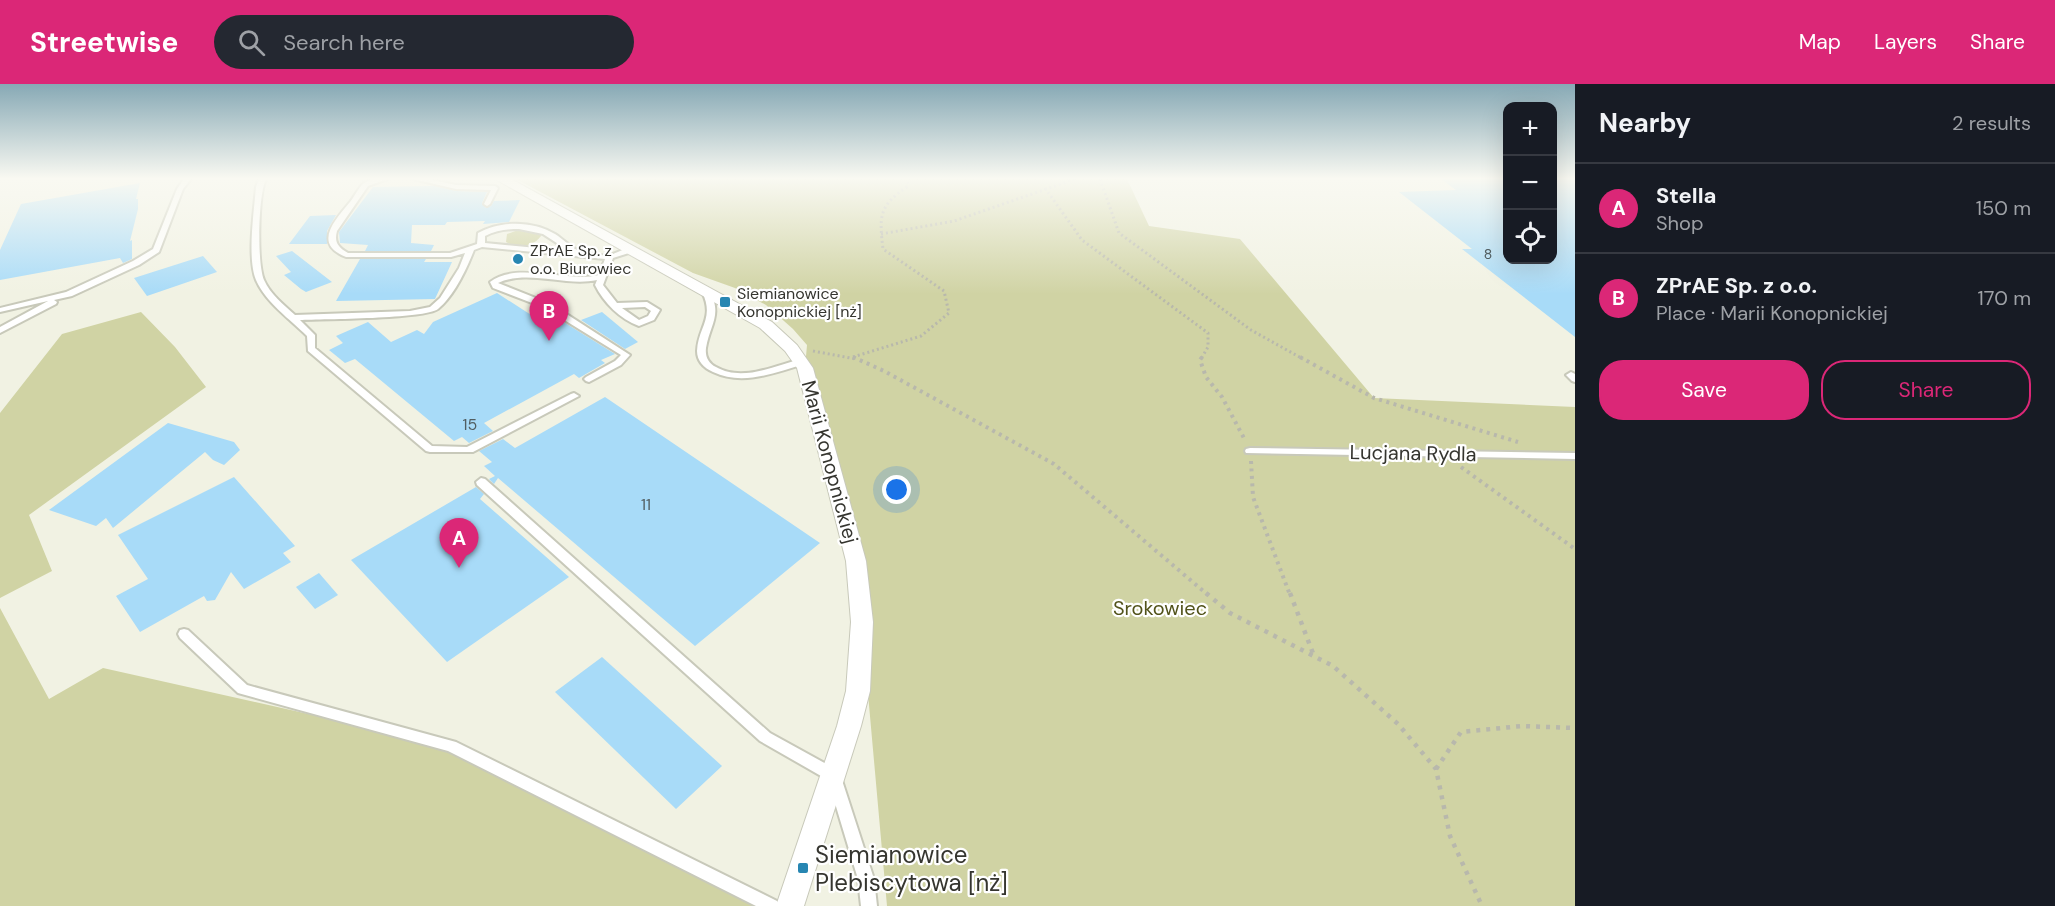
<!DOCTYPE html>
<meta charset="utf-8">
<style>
body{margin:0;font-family:"DM Sans",sans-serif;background:#242831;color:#f1f3f6}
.controls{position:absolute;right:18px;top:18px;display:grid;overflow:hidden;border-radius:12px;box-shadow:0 6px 24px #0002}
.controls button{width:54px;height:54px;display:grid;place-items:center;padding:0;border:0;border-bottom:2px solid #363941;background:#171b24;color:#f1f3f6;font:30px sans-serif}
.you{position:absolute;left:897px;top:406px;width:21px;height:21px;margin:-15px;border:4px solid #fff;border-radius:50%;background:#1a73e8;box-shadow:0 0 0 9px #1a73e833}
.badge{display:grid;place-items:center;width:39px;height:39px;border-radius:50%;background:#db2777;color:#fff;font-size:20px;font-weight:700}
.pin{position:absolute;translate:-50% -50px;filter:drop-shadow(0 2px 3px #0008)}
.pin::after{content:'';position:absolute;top:32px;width:21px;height:18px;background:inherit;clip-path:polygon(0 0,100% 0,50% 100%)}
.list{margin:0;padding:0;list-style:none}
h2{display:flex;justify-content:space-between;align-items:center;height:78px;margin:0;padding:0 24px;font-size:26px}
h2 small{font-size:20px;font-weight:400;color:#9ea1a6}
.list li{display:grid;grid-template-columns:39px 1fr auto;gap:18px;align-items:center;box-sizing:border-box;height:90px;padding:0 24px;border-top:2px solid #363941}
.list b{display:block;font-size:22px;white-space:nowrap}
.list p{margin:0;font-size:20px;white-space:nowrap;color:#9ea1a6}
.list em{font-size:20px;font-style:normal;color:#9ea1a6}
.actions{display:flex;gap:12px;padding:18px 24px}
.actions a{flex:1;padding:14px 0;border:2px solid #db2777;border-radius:24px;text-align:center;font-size:21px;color:#db2777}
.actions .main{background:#db2777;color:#fff}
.icon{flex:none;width:33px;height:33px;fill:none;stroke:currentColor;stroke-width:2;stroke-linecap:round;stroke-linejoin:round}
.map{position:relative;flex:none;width:1575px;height:822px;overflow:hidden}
header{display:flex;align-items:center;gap:36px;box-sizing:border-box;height:84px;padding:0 30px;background:#db2777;color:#fff}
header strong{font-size:28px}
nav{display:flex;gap:33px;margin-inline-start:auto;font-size:21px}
.search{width:420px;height:54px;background:#242831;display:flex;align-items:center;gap:15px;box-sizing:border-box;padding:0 21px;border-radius:33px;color:#9ea1a6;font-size:22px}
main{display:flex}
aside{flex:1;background:#171b24}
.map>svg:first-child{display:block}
.green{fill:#d0d3a4}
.building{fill:#a8dbf8}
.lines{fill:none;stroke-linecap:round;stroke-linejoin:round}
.lane-casing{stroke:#c8c9ba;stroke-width:4}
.street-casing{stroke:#c8c9ba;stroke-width:2}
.path-far2{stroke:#b8b8ac;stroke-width:3;stroke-dasharray:2 3;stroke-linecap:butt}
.path-far1{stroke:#b8b8ac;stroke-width:4;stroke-dasharray:3 4.5;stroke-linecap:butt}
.path{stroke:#b8b8ac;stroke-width:4.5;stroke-dasharray:4 6;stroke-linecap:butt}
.lane{fill:#fff;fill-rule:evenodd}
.street{fill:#fff;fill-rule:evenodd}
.poi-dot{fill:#2786b2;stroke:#fff;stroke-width:2}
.labels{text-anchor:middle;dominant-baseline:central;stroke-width:4.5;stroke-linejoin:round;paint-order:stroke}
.far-number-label{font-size:14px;fill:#525e61}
.far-poi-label{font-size:16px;fill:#35352f;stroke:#fff;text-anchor:start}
.number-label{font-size:16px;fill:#525e61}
.street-label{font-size:20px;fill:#35352f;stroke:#fff}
.park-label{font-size:20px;fill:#52531b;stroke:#fff}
.near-poi-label{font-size:24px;fill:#35352f;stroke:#fff;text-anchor:start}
</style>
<header>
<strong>Streetwise</strong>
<div class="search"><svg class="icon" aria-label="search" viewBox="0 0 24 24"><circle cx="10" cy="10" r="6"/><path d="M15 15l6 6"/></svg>Search here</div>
<nav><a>Map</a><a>Layers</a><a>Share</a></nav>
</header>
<main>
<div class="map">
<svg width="1575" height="822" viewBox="0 0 1575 822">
<rect width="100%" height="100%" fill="#f1f2e3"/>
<g class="green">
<polygon points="516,95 1127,95 1149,142 1240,155 1374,314 1575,323 1575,822 887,822 858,498 805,284 807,261 793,245 766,221 735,204 693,189"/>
<path d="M521,145l19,4 1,3c-8,11 -24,13 -35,6l1,-8z"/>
<polygon points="141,228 175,263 206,303 29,431 52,487 0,514 0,329 62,250"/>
<polygon points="0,524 49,615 103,584 451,662 772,822 0,822"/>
</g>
<g class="building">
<polygon points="1441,95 1508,95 1508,176 1552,176 1552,95 1575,95 1575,253 1462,165 1472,165 1399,108 1456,106"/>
<polygon points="140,99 136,115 138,115 138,125 130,157 132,156 132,175 123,179 120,174 0,196 0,166 21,120"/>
<polygon points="435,102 456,107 487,108 482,119 486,124 491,122 494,117 520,116 509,138 483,140 485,137 447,138 445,141 412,141 411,159 434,161 431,167 365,167 368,161 340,159 339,148 373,103"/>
<polygon points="336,131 327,147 327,160 289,160 310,132"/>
<polygon points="292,167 332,198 306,208 301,205 284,191 291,188 276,172"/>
<polygon points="203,172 217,188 147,212 134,194"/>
<polygon points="360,175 426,175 424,178 452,178 435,215 336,217"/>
<polygon points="497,209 542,238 554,232 615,270 601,276 605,279 579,294 574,290 484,339 493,347 469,359 462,353 454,357 355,275 345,279 329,266 343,259 336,252 368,238 391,258 417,246 424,250 433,238"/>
<polygon points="602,228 638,258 625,265 581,236"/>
<polygon points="605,313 820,459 695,562 498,394 494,400 489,395 495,392 484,382 492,378 479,367 503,355 515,364"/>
<polygon points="168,339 234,358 240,366 224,381 213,376 205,368 113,444 106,434 96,442 49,426"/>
<polygon points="234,393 295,462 283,469 291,478 244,505 231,488 215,516 207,517 204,512 140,548 116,512 148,495 118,451"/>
<polygon points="476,403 484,410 480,415 569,493 447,578 351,476"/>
<polygon points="319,489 338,511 315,525 296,503"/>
<polygon points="602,573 722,682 676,725 555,608"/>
</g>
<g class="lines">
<g class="lane-casing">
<g id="lane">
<polygon points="184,95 191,95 183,105 159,168 139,181 72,212 54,216 57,218 56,220 0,249 0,243 48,217 0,228 0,224 66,208 133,177 153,165 177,105"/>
<path d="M259,95h7c-8,17 -9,84 -2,101 6,14 20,25 31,35l115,-4 20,-4 10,-9 19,-30 6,-15 -14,4h-105c-34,-13 -11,-37 4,-55 5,-6 8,-14 14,-19 7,-5 15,-4 23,-4l-19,7 -31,45c-3,11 1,16 11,22h102l27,-9 1,-11c23,-13 55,-12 77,1 8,5 17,15 27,18 7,2 20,4 28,3 7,-2 14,-7 22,-7v4l-19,6 -10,27 14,18 30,-1 13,8 -6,10 -15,6c-19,-7 -35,-23 -44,-41l2,-5c-32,7 -68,-11 -99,3l53,21 79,51 -9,10 -32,17 -3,-1 -2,-2 2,-2 29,-16 6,-6 -76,-47 -52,-20 -3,-6c27,-21 76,1 109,-7l6,-16 -123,-12 -8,3c-7,18 -20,46 -36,59 -13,10 -115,10 -138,11l15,15v13l117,98 35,1 104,-53 3,-1 5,3 -106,56h-43l-4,-1 -118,-100 -1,-15c-17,-17 -41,-33 -51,-56 -9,-22 -2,-68 0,-93zM519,145l24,5 26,17 -84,-8v-7c11,-6 22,-7 34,-7zM645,223l6,4 -3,5 -9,4 -17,-12z"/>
<polygon points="413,95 428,95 456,101 495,102 498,104 490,120 487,122 484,120 491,106 456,105"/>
<path d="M703,206h6c14,25 1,34 -3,58 -1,8 2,15 10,19 26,15 58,-1 85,-8l3,1v4c-29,9 -62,22 -91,8 -9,-4 -16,-11 -16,-21 1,-24 18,-33 5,-59z"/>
<polygon points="1571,288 1575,290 1575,298 1572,297 1566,291"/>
<polygon points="1250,364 1575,369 1575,375 1246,369 1245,367 1246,365"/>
<polygon points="481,394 485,395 770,649 839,687 874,795 877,822 861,822 858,795 828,696 760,657 477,401 476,398"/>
<polygon points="184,545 188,546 247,601 456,658 777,817 780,822 756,822 448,667 238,609 180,554 178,550 180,546"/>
</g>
</g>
<g class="street-casing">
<polygon id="street" points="495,95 511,95 772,238 797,261 813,284 866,477 873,538 870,607 861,642 804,822 776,822 837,642 846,607 851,538 846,477 797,284 785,267 760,244"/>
</g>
<g class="path-far2">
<polyline points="1100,95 1119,149 1251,246 1303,275"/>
<polyline points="1045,104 1082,156 1208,249 1208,263 1201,275"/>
<polyline points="881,150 954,137 1075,95"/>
<polyline points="813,267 856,275"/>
<path d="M853,273l68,-21 28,-23 -5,-22 -61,-42c-4,-34 -4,-43 25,-63v-7"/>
</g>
<g class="path-far1">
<polyline points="853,273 884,287 1054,380 1208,511"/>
<polyline points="1202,273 1200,276 1206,293 1222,313 1245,356"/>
<polyline points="1300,273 1374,314 1518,358"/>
<polyline points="1251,377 1253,413 1290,511"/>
<polyline points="1461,383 1575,465"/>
</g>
<g class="path">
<polyline points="1206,509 1230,529 1333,582 1398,640 1436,685 1450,752 1482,822"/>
<polyline points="1290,509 1314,572"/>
<polyline points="1436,685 1461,648 1522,642 1575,644"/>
</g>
<use href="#lane" class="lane"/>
<use href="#street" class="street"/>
</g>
<linearGradient id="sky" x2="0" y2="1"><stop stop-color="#87a9b5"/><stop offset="0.45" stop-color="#f9f9f2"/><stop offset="1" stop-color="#f9f9f2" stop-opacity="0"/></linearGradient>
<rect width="1575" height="210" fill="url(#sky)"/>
<g class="poi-dot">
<circle cx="518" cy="175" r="6"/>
<rect x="719" y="212" width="12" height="12" rx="3"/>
<rect x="797" y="778" width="12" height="12" rx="3"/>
</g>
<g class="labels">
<g class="far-number-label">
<text x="1488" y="170">8</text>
</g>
<g class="far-poi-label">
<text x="530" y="166">ZPrAE Sp. z<tspan x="530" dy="18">o.o. Biurowiec</tspan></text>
<text x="737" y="209">Siemianowice<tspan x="737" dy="18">Konopnickiej [nż]</tspan></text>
</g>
<g class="number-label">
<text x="470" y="340">15</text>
<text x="646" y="420">11</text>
</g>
<g class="street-label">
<text transform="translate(1413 369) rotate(1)">Lucjana Rydla</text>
<text transform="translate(830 378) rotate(75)">Marii Konopnickiej</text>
</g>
<g class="park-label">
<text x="1160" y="524">Srokowiec</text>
</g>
<g class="near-poi-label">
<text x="815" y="770">Siemianowice<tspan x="815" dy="28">Plebiscytowa [nż]</tspan></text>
</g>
</g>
</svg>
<div class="controls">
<button>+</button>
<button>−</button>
<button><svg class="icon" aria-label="locate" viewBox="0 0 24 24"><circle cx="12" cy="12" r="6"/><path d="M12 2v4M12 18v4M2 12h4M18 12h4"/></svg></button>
</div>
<div class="you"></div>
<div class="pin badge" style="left:459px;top:484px">A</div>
<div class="pin badge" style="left:549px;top:257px">B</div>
</div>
<aside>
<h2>Nearby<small>2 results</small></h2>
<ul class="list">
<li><span class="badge">A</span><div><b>Stella</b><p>Shop</p></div><em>150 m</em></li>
<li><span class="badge">B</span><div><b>ZPrAE Sp. z o.o.</b><p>Place · Marii Konopnickiej</p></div><em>170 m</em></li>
</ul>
<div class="actions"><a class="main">Save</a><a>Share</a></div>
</aside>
</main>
